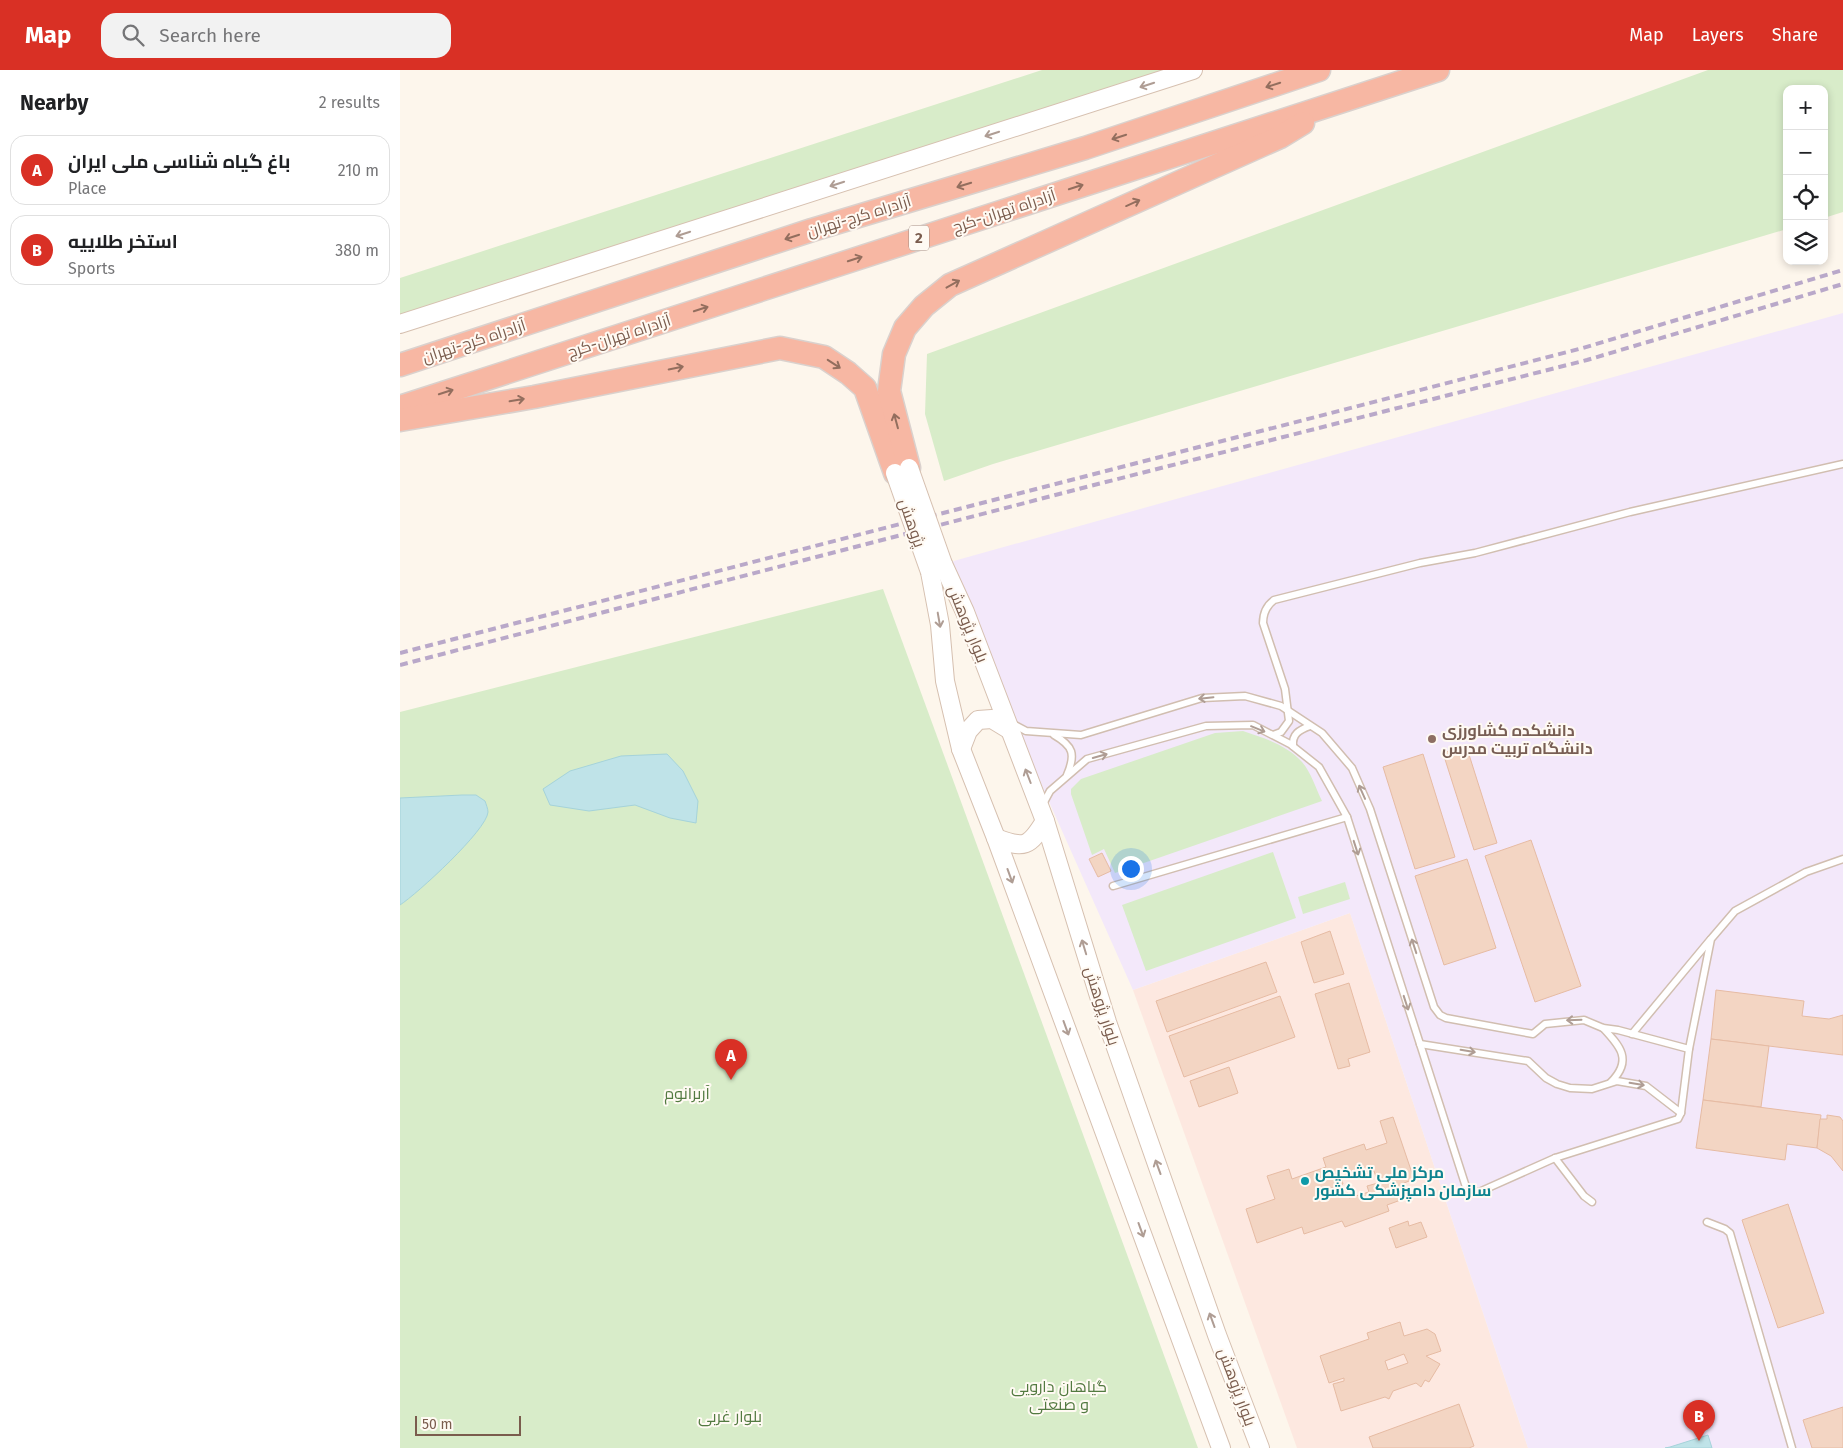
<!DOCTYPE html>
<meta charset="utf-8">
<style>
body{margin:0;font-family:"Fira Sans",Cairo,sans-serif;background:#f2f2f2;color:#202124}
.controls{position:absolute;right:15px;top:15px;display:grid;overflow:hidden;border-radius:10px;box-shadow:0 2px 8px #0003}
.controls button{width:45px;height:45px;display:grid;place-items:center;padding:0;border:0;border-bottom:1px solid #e0e0e0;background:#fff;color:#202124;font:25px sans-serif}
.scale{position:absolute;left:15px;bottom:12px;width:106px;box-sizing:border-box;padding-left:5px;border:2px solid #7a5c4d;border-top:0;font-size:14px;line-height:18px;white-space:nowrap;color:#7a5c4d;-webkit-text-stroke:4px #fffaf3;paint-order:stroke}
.you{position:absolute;left:730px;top:798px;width:18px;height:18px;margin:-12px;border:4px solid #fff;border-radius:50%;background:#1a73e8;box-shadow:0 0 0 8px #1a73e833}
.badge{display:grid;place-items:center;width:32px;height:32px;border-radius:50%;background:#d93025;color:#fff;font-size:16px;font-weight:700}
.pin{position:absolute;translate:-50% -41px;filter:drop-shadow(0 1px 2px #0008)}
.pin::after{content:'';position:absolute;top:26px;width:18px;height:15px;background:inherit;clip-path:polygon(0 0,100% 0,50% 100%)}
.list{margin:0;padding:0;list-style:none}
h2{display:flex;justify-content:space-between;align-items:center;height:65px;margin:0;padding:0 20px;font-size:21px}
h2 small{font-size:16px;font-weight:400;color:#757577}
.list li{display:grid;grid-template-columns:32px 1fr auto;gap:15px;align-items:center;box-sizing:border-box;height:70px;margin:0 10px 10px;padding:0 10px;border:1px solid #e0e0e0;border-radius:15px}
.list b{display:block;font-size:19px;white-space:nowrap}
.list p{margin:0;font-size:16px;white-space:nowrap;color:#757577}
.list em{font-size:16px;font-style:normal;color:#757577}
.icon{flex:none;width:28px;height:28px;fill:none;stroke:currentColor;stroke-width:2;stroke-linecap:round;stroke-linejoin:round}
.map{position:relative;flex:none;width:1443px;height:1378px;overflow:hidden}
header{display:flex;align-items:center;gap:30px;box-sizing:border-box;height:70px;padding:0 25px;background:#d93025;color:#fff}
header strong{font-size:24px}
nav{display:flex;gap:28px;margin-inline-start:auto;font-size:18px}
.search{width:350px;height:45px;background:#f2f2f2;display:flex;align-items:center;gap:12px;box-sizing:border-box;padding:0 18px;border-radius:15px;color:#757577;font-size:19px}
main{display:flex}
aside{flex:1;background:#fff}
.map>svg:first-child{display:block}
.commercial{fill:#fde8e0}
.education{fill:#f3e8fa}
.green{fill:#d8ecc9}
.water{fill:#bfe3e8;stroke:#a5d3da}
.building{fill:#f3d5c3;stroke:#e6bba3;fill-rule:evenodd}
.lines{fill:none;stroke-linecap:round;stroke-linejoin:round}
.lane-casing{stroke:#d1beb0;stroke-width:9}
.secondary-casing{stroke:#d6c0b0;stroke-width:20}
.highway-casing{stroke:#dad1cd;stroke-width:25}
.lane{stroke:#fff;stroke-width:6}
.secondary{stroke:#fff;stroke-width:18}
.highway{stroke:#f7b7a3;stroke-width:22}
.rail{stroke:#b9a8c9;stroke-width:4;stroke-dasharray:8 5;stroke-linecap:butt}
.secondary-bridge-casing{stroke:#d6c0b0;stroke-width:20;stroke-linecap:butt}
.secondary-bridge{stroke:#fff;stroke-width:18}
.oneway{stroke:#af9d94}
.oneway2{stroke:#936e5e}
.education-dot{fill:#8d6e63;stroke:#fffaf3;stroke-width:2}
.culture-dot{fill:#0f9aa8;stroke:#fffaf3;stroke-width:2}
.labels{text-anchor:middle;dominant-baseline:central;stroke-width:4;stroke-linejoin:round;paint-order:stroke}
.shield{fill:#fffaf3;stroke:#a28b7f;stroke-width:1}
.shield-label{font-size:15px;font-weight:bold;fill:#7a5c4d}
.street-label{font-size:16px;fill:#7a5c4d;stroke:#fffaf3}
.education-label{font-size:16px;font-weight:bold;fill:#785e54;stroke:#fffaf3;text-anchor:start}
.park-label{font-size:16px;fill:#537a41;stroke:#fffaf3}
.culture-label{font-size:16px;font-weight:bold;fill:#0d838f;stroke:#fffaf3;text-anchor:start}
</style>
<header>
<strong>Map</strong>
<div class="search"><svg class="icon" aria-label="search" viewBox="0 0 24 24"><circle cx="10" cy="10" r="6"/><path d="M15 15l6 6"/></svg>Search here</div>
<nav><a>Map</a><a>Layers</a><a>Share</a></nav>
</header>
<main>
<aside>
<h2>Nearby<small>2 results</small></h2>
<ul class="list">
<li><span class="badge">A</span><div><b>باغ گیاه‌ شناسی ملی ایران</b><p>Place</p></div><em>210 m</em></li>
<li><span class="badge">B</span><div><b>استخر طلاییه</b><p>Sports</p></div><em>380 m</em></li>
</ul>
</aside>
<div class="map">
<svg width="1443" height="1378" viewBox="0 0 1443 1378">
<rect width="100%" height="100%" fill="#fdf6ec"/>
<polygon class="commercial" points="950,843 1128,1378 897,1378 733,920"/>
<polygon class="education" points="1443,243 1443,1378 1128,1378 950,843 733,920 543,494"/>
<g class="green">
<polygon points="642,0 767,0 0,245 0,208"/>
<polygon points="1308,0 1443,0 1443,142 1424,148 1424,19 1387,19 1387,159 593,394 544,411 525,344 527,284"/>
<polygon points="483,519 798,1378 0,1378 0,642"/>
<path d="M843,661c21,7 44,14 59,31 9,10 14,27 20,39l-207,72 -11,-24 -12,6 -21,-61v-5l10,-10 134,-46z"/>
<polygon points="873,782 896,848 746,901 722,835"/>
<polygon points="945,812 950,829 903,844 898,827"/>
</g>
<g class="water">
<polygon points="267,684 283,701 298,731 296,753 270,748 235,735 189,741 150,735 143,719 170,701 221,686"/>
<path d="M62,725h14l9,6c1,3 3,8 3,11 -1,18 -71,82 -88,93v-107z"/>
<polygon points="1308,1365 1312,1378 1265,1378 1270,1377"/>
</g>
<g class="building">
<polygon points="1066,675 1097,773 1074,780 1043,683"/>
<polygon points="1023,684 1055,787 1015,799 983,697"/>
<polygon points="1131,770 1181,916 1135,932 1085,786"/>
<polygon points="702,783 711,801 698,807 689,789"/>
<polygon points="1067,789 1096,878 1044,895 1015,806"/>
<polygon points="930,861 944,904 914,913 901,872"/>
<polygon points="866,892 877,922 767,962 756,931"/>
<polygon points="949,913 970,982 948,989 950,996 938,999 915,924"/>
<polygon points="1316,920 1404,931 1402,946 1429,949 1443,945 1443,985 1311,969"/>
<polygon points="880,926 895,967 784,1007 769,966"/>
<polygon points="1311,969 1369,976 1361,1037 1303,1030"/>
<polygon points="829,997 838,1023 799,1037 790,1011"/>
<polygon points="1303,1030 1421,1045 1417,1078 1387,1074 1385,1090 1296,1078"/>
<polygon points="1427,1045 1440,1047 1443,1051 1443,1101 1431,1086 1417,1078 1420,1049 1427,1049"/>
<path d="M993,1047l21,62 -10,4 5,14 -22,8 2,6 -44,16 -3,-6 -38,13 -2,-7 -45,16 -11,-34 29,-10 -8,-23 22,-7 3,10 34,-12 -3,-9 41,-14 2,6 21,-7 -7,-22zM962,1099l2,6 10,-4 4,12 -11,3 2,6 -20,6 -2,-6 -13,4 -3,-8 12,-4 -2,-8z"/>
<polygon points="1388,1134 1424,1243 1378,1258 1342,1150"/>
<polygon points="1008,1151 1009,1156 1021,1152 1027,1167 996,1178 989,1158"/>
<path d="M1000,1252l4,14 23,-7 8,5 6,17 -15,5 14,8 -11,18 -4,-2 -4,7 -5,-4 -23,8 -4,8 -4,-2 -44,14 -8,-27 11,-3v-3l-15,5 -9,-27 49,-17 -2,-6zM1004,1284l4,9 -20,7 -3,-9z"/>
<polygon points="1059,1334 1074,1376 1069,1378 973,1378 969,1367"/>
<polygon points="1443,1337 1443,1378 1412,1378 1403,1350"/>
</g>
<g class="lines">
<g class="lane-casing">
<g id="lane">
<polyline points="611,653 626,661 681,665 802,628 845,626 881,636 922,663 952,698 970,739 1034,937 1040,945 1046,948 1133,964 1145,954 1184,950 1203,958 1218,960 1289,979"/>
<path d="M654,665c19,11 22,19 13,40"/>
<path d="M873,665l8,-3 8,-11 -4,-32 -22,-66c0,-10 3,-17 11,-23l146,-37 55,-10 155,-41 213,-48"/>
<path d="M893,676c-1,-12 6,-16 17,-20"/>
<polyline points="643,734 650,721 687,689 806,656 853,655 890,674 919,697 947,747 1066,1117 1073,1123 1079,1122 1155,1088 1278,1049 1281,1043 1289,979 1311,869 1335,841 1406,802 1443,789"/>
<polyline points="713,816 947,747"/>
<path d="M1203,958c17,18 30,32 8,54"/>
<polyline points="1232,964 1310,870"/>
<polyline points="1020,974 1128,991 1146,1008 1157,1014 1170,1018 1192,1019 1217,1011 1246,1016 1281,1043"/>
<polyline points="1155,1088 1184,1126 1192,1132"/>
<polyline points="1307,1152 1325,1159 1330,1163 1392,1378"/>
</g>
</g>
<g class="secondary-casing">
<g id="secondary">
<polyline points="0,254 793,0"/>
<polyline points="543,494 565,542 645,751 707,952 817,1265 860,1378"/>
<polyline points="530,502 540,555 545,611 561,679 596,768 821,1378"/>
<polyline points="561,679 568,661 578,650 592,649 610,660"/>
<path d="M596,768c29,11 33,9 49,-17"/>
</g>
</g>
<g class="highway-casing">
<g id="highway">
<polyline points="0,295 412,160 685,78 919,0"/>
<polyline points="0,337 1038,0"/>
<polyline points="0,350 134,327 380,278 424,287 448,303 465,318 495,403"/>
<polyline points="509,398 489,321 494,284 505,258 524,236 550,215 880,67 903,53"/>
</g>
</g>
<use href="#lane" class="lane"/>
<use href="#secondary" class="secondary"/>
<use href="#highway" class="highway"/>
<g class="rail">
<polyline points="0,583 1183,278 1443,200"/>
<polyline points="0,595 694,415 1187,290 1443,214"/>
</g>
<g class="secondary-bridge-casing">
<g id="secondary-bridge">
<polyline points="509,398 543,494"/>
<polyline points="495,403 530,502"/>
</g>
</g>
<use href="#secondary-bridge" class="secondary-bridge"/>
</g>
<defs><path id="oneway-shaft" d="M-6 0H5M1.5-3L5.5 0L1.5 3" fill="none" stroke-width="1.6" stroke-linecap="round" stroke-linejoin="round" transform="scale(1.25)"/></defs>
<g class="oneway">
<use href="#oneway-shaft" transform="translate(747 15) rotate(162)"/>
<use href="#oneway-shaft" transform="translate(592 64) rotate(162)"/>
<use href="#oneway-shaft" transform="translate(437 114) rotate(162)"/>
<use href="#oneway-shaft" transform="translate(283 164) rotate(162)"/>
<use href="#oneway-shaft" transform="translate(539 550) rotate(80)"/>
<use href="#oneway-shaft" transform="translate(806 628) rotate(174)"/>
<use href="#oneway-shaft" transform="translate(858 659) rotate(22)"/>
<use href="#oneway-shaft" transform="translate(700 686) rotate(-16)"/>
<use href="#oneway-shaft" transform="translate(628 706) rotate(-111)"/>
<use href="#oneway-shaft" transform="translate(962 722) rotate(-114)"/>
<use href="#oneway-shaft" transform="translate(956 778) rotate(72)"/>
<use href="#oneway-shaft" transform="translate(610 806) rotate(70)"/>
<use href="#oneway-shaft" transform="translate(1014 876) rotate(-108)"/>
<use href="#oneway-shaft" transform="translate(684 877) rotate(-107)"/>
<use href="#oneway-shaft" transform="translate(1006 933) rotate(72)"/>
<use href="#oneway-shaft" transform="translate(1174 950) rotate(178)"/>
<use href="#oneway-shaft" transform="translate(666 958) rotate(70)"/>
<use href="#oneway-shaft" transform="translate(1068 981) rotate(9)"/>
<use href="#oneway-shaft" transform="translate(1237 1014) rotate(9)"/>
<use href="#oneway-shaft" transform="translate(758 1097) rotate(-110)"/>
<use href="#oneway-shaft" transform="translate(741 1160) rotate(70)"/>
<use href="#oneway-shaft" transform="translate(812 1250) rotate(-110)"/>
</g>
<g class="oneway2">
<use href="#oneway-shaft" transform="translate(873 15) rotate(162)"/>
<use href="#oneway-shaft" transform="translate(719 67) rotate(162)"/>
<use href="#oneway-shaft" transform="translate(564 115) rotate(163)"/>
<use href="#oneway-shaft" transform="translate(676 117) rotate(-18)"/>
<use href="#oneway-shaft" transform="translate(733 133) rotate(-24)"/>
<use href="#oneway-shaft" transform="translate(392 167) rotate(162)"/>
<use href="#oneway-shaft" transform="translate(455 189) rotate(-18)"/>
<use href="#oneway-shaft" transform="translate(553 214) rotate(-29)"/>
<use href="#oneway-shaft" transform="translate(301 239) rotate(-18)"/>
<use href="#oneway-shaft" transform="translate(434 294) rotate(33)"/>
<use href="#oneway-shaft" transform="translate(276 298) rotate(-11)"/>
<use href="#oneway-shaft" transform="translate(46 322) rotate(-18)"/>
<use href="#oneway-shaft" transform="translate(117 330) rotate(-10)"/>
<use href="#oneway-shaft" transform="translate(496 351) rotate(-105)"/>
</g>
<circle class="education-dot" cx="1032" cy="669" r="5"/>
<circle class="culture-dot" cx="905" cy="1111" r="5"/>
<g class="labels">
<rect class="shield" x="509" y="155.5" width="20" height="25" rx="4"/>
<g class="shield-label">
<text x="519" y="168">2</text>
</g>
<g class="street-label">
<text transform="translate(604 141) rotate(-18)">آزادراه تهران-کرج</text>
<text transform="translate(459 146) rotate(-17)">آزادراه کرج-تهران</text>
<text transform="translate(219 266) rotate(-18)">آزادراه تهران-کرج</text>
<text transform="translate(74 271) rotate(-18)">آزادراه کرج-تهران</text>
<text transform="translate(512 453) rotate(71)">پژوهش</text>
<text transform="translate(568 554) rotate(68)">بلوار پژوهش</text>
<text transform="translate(702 936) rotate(72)">بلوار پژوهش</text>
<text transform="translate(837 1317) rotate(70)">بلوار پژوهش</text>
</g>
<g class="education-label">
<text x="1042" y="660">دانشکده کشاورزی<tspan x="1042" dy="18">دانشگاه تربیت مدرس</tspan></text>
</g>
<g class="park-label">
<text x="287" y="1023">آربرانوم</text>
<text x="659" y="1316">گیاهان دارویی<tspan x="659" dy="18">و صنعتی</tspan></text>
<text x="330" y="1346">بلوار غربی</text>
</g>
<g class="culture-label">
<text x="915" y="1102">مرکز ملی تشخیص<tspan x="915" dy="18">سازمان دامپزشکی کشور</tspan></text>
</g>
</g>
</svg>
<div class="controls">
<button>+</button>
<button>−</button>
<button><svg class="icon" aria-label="locate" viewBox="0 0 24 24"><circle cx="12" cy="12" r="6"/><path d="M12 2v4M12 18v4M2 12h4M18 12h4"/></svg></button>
<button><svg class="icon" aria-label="layers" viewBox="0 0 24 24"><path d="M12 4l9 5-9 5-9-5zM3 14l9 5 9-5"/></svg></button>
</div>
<div class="scale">50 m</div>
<div class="you"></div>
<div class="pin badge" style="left:331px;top:1010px">A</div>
<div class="pin badge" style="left:1299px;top:1371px">B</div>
</div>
</main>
